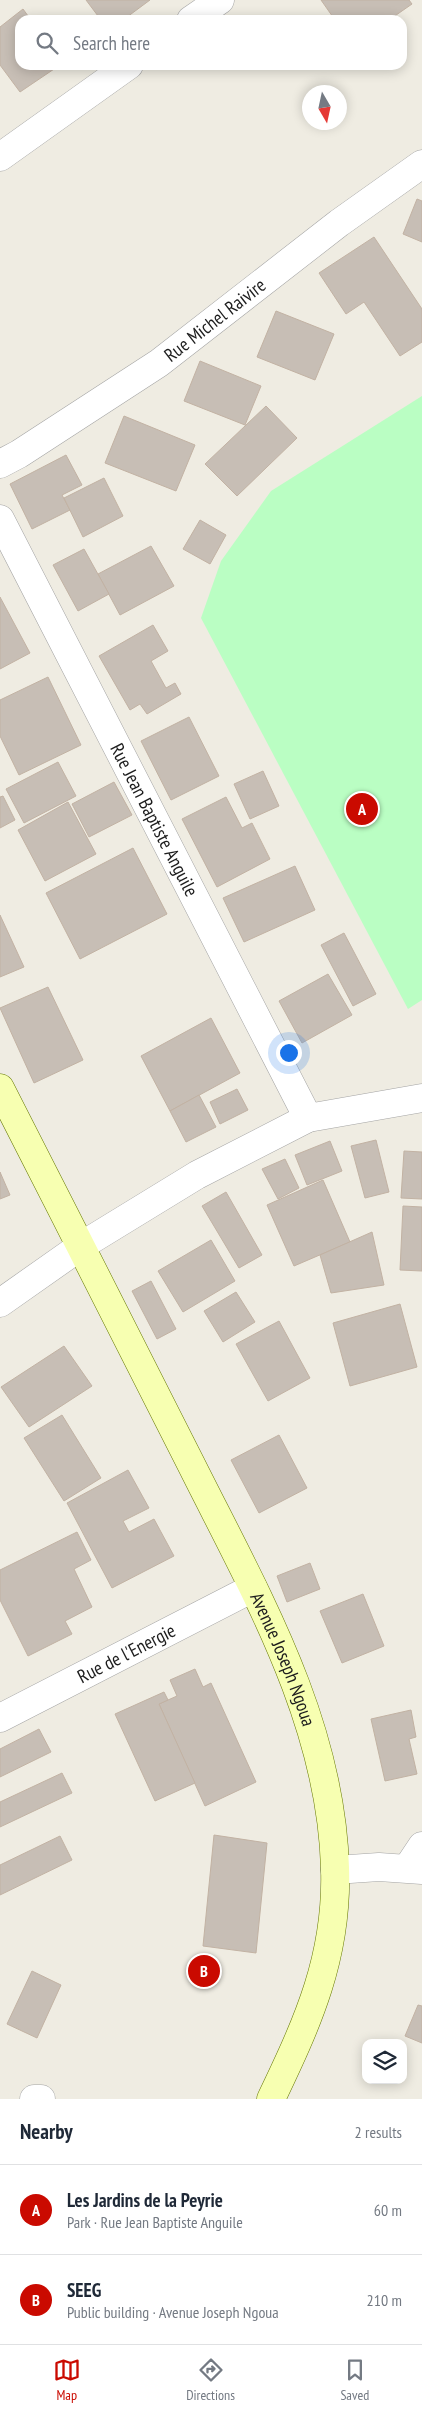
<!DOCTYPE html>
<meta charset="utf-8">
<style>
body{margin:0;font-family:"PT Sans Narrow",sans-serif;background:#f2f2f3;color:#1f2937}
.controls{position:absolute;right:15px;bottom:15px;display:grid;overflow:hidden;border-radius:10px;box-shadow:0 2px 12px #0003}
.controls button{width:45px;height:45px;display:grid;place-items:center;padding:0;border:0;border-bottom:1px solid #e0e1e3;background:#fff;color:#1f2937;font:25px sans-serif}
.compass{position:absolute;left:302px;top:85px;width:45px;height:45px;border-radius:50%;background:#fff;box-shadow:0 2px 12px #0003;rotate:171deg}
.you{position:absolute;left:288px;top:1052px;width:18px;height:18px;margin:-12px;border:4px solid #fff;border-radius:50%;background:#1a73e8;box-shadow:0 0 0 8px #1a73e833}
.badge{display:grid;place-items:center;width:32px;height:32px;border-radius:50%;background:#ca0a00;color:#fff;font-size:16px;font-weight:700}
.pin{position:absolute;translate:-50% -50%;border:2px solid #fff;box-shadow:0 1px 5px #0006}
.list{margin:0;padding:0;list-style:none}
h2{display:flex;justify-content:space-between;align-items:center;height:65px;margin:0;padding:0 20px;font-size:21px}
h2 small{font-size:16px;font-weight:400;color:#747a83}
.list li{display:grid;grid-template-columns:32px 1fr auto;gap:15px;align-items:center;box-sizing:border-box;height:90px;padding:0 20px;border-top:1px solid #e0e1e3}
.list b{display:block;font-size:19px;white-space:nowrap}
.list p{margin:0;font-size:16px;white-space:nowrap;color:#747a83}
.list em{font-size:16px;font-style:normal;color:#747a83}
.icon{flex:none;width:28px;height:28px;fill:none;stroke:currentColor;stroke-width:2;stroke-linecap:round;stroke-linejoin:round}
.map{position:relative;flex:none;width:422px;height:2099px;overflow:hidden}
.search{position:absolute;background:#fff;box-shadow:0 2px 12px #0003;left:15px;right:15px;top:15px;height:55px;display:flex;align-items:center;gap:12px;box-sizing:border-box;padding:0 18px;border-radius:15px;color:#747a83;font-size:19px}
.sheet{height:245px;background:#fff}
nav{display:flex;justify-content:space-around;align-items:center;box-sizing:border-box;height:70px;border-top:1px solid #e0e1e3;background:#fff;font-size:14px;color:#747a83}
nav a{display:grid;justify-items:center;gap:2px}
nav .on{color:#ca0a00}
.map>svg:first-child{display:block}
.park{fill:#bafec3}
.building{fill:#c7beb5;stroke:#c2b2a3}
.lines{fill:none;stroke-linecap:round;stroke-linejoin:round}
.minor-casing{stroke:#a4a4a4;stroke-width:29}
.secondary-casing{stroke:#657800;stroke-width:29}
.minor{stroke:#fff;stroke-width:28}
.secondary{stroke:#f7ffb1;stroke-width:28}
.labels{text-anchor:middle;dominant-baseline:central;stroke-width:4;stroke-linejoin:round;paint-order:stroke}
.street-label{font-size:19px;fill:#1d1d1d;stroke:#fff}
</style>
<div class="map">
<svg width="422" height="2099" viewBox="0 0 422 2099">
<rect width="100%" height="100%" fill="#efece2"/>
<polygon class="park" points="422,396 422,1000 408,1009 201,618 221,561 271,491"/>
<g class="building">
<polygon points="86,0 150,0 123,20 101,20"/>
<polygon points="321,0 409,0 412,4 389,20 335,20"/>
<polygon points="23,9 31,20 20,20 20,65 60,65 20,92 0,65 0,27"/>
<polygon points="417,199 422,201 422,242 403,234"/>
<polygon points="374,237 422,309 422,342 400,356 364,302 346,314 319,273"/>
<polygon points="276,311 334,334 315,380 257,357"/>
<polygon points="200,361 261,386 245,425 184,401"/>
<polygon points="266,406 297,438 237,496 205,464"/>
<polygon points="124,416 195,445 176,491 105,463"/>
<polygon points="66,455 82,485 62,495 70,510 32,529 10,484"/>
<polygon points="104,478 123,516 83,537 64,498"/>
<polygon points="200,520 226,535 210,564 183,549"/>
<polygon points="151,546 174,586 120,615 98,574"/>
<polygon points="84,549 109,594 78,611 53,565"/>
<polygon points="0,597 30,653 0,669"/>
<polygon points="153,625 168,651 151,661 166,688 175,683 181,694 147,714 140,704 130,710 99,656"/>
<polygon points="48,677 81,745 19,775 0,736 0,700"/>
<polygon points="189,717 219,776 171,800 141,741"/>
<polygon points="58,762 76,796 24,823 6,789"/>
<polygon points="263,771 279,806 250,819 234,784"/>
<polygon points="114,782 132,815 89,837 72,804"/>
<polygon points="3,796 15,820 0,828 0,797"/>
<polygon points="226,797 242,828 252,823 270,859 217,887 182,819"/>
<polygon points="68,802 96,854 45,881 18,830"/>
<polygon points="133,848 167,914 80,959 46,893"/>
<polygon points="295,866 315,910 244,942 223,898"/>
<polygon points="0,915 24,967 0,977"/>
<polygon points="344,933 376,994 353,1006 321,945"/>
<polygon points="328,974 352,1015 302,1043 279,1001"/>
<polygon points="48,987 83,1060 34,1083 0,1008"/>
<polygon points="211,1018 240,1073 170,1111 141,1056"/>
<polygon points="237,1089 248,1110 220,1124 210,1102"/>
<polygon points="199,1095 216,1127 186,1142 170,1111"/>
<polygon points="376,1140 389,1192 365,1198 351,1146"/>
<polygon points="330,1141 342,1171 307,1185 295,1155"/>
<polygon points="404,1151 422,1152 422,1199 401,1198"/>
<polygon points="285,1159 299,1188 278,1199 262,1169"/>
<polygon points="0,1172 10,1195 0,1199"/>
<polygon points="323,1180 350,1242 294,1266 267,1205"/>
<polygon points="226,1192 262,1255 239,1268 202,1206"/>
<polygon points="403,1206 422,1207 422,1271 400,1270"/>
<polygon points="372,1232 384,1285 331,1293 320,1255"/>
<polygon points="211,1240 235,1281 183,1312 158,1271"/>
<polygon points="151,1281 176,1329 157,1339 132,1291"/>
<polygon points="236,1292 255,1322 223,1342 204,1311"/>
<polygon points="400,1304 417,1367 350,1386 333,1323"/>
<polygon points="279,1321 310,1378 268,1401 236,1344"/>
<polygon points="64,1346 92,1386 29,1427 1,1387"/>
<polygon points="62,1415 101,1478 64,1501 24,1438"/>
<polygon points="279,1435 307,1488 259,1513 231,1460"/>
<polygon points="128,1470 149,1508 123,1521 129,1532 154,1519 174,1556 112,1588 67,1503"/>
<polygon points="77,1532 91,1560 74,1569 92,1607 65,1621 72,1634 28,1656 0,1600 0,1570"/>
<polygon points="310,1563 320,1589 287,1602 277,1576"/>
<polygon points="363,1594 384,1646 342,1663 320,1611"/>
<polygon points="195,1669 203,1687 211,1683 256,1782 205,1806 159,1704 177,1696 170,1680"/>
<polygon points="164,1692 168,1700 159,1704 195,1783 155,1801 115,1714"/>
<polygon points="411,1710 416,1737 409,1739 417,1774 385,1781 371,1719"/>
<polygon points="39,1729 51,1752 0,1777 0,1749"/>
<polygon points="62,1773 72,1793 0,1827 0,1802"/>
<polygon points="214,1835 267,1843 256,1953 203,1946"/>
<polygon points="60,1836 72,1860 0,1895 0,1865"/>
<polygon points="32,1971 61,1985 37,2038 7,2024"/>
<polygon points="418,2005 422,2006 422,2043 405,2036"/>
</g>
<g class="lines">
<g class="minor-casing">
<g id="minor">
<polyline points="191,20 220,0"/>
<polyline points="0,157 129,65"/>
<path id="s1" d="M0,464l19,-10 140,-91 180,-140 83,-59"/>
<path id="s2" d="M0,519l308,599"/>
<polyline points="0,1303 81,1246 197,1175 308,1118 422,1098"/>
<path id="s3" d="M0,1718l253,-130"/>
<polyline points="408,1867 422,1846"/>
<polyline points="335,1870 379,1867 422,1870"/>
<polyline points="34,2099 41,2099"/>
</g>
</g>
<g class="secondary-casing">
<g id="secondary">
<path id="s4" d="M0,1088c64,126 129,252 192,378 64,128 139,256 143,402 3,88 -27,154 -64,231"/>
</g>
</g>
<use href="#minor" class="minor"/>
<use href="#secondary" class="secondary"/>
</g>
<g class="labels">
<g class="street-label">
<text stroke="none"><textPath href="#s1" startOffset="259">Rue Michel Raivire</textPath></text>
<text stroke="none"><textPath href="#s2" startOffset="338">Rue Jean Baptiste Anguile</textPath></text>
<text stroke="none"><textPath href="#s3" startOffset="142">Rue de l'Energie</textPath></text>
<text stroke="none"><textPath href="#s4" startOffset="638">Avenue Joseph Ngoua</textPath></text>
</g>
</g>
</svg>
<div class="controls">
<button><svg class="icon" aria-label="layers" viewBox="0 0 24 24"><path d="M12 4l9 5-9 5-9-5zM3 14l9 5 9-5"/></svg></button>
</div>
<svg class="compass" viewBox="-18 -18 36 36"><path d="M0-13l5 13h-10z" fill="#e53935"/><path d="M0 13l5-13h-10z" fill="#747a83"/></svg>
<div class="you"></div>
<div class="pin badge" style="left:362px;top:809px">A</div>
<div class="pin badge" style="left:204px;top:1971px">B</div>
<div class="search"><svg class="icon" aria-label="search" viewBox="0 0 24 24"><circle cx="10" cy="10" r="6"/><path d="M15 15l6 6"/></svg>Search here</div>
</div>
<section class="sheet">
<h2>Nearby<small>2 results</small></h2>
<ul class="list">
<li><span class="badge">A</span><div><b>Les Jardins de la Peyrie</b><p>Park · Rue Jean Baptiste Anguile</p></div><em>60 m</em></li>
<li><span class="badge">B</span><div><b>SEEG</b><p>Public building · Avenue Joseph Ngoua</p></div><em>210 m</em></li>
</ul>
</section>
<nav>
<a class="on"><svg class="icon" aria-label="map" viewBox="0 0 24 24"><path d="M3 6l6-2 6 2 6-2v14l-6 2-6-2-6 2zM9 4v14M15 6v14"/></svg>Map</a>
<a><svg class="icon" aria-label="directions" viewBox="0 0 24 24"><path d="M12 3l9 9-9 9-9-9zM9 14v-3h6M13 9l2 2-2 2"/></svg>Directions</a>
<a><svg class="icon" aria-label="saved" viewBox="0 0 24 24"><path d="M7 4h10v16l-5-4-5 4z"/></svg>Saved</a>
</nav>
